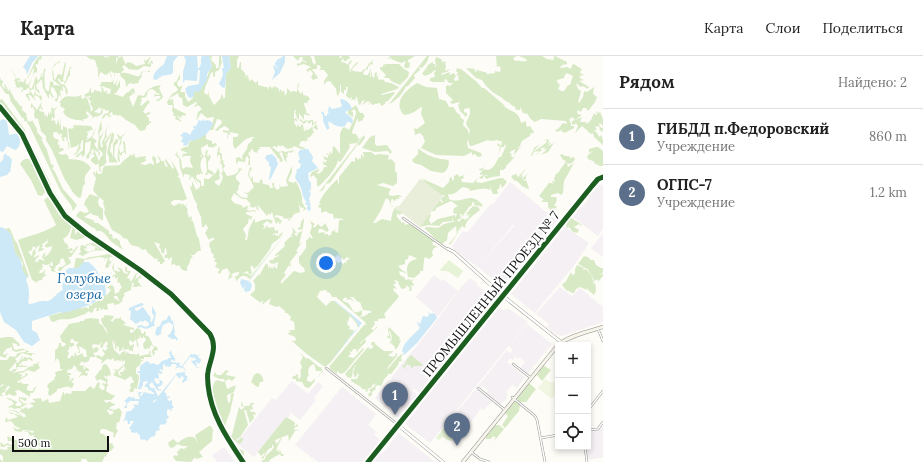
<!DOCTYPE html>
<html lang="ru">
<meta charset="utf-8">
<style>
body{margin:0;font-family:Lora,serif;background:#f2f2f2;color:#222}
.controls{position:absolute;right:12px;bottom:12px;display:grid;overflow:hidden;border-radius:0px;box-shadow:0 2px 6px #0003}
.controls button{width:36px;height:36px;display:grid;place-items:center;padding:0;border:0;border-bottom:1px solid #e0e0e0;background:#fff;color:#222;font:20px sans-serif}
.scale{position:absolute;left:12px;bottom:10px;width:97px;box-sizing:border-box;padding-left:4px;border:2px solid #111;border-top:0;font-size:11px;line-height:14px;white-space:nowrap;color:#111;-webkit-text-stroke:3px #fff;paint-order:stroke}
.you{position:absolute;left:326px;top:207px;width:14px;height:14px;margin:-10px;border:3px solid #fff;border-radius:50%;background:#1a73e8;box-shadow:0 0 0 6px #1a73e833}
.badge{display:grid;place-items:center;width:26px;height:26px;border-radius:50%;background:#0b8043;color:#fff;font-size:13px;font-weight:700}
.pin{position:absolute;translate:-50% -33px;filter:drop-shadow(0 1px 2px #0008)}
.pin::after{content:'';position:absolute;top:21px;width:14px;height:12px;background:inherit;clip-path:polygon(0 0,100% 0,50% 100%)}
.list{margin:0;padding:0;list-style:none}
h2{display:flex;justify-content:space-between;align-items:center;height:52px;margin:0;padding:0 16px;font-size:17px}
h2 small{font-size:13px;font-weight:400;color:#767676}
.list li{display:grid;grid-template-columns:26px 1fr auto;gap:12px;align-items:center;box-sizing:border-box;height:56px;padding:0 16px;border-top:1px solid #e0e0e0}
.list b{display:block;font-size:15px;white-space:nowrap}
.list p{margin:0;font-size:13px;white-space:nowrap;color:#767676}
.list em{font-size:13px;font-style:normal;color:#767676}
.icon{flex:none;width:22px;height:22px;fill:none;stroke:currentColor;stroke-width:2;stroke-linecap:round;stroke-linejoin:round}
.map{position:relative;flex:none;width:603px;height:406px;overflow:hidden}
header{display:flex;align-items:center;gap:24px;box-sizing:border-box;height:56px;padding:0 20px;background:#fff;border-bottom:1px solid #e0e0e0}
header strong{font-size:19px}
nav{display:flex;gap:22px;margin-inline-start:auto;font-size:14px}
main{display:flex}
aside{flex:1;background:#fff}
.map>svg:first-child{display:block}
.industrial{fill:#f5f0f3}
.green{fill:#e7f3d7}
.forest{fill:#d8eac5;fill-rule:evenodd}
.cemetery{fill:#e9eedb}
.pitch{fill:#f0f6e1}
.water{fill:#cde8f7}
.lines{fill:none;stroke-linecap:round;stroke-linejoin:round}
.minor-casing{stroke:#979795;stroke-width:2.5}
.tertiary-casing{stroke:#979795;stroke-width:3.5}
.secondary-casing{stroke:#8e8d8b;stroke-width:4}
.minor{stroke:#fffffe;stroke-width:1.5}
.tertiary{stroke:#fffffe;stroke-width:2.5}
.secondary{stroke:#f6f4eb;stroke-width:3}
.cycleway-casing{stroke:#fff;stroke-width:8}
.cycleway{stroke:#1b5e20;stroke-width:5}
.labels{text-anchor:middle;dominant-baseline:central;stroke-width:4;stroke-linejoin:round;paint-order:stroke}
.street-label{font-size:13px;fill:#111;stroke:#fff}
.water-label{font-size:14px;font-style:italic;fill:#1768a6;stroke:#fff}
</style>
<header>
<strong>Карта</strong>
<nav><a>Карта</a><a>Слои</a><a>Поделиться</a></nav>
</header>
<main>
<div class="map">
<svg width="603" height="406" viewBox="0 0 603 406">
<rect width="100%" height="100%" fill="#fdfcf7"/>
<g class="industrial">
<polygon points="510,126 557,165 540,188 502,231 478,211 514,170 513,169 478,211 468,204 467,204 452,191 452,190 463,175 466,177 469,174 490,149 493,148"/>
<polygon points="600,128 603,130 603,173 598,180 573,161 581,151 584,149 586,147 585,146 587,146 589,141"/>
<polygon points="565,171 589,187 573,211 552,236 553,238 550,238 535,257 511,238"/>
<polygon points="603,177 603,201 591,192"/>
<polygon points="434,219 441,225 443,223 458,235 438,260 416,241"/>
<polygon points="470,222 477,227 477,229 495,243 448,300 444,303 443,307 419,336 414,333 412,334 417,339 403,356 402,356 398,362 375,342 389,324 392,323 391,322 394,318 431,272 463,229"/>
<polygon points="560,231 572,240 580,232 603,251 603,266 562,280 557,279 547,271 549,268 536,258"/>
<polygon points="499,252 502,254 504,253 506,254 508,252 528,266 430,387 405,368"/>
<polygon points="527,268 552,288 527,318 520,312 525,306 519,301 518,303 515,301 513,304 510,302 507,306 525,321 517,332 512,329 506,336 508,338 506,343 500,349 486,337 488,334 484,331 483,330 481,332 478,330 507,294 510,297 513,294 509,290"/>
<polygon points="292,325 308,338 318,326 323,330 314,342 316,344 300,364 290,356 290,359 288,362 286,361 254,401 236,387 272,342 276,344"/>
<polygon points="342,331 376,358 368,369 376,376 374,379 380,384 362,406 318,406 295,389"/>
<polygon points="477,332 492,345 484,354 481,352 467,372 453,360"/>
<polygon points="603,372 603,401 589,404 588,403 586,391 588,391 588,375"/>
<polygon points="399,377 435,406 372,406 380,396 382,398"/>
<polygon points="224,391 235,406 217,406 212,399"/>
</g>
<g class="green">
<polygon points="449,204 463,215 458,222 447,215 441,215 440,214"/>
<polygon points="453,360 462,367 459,373 462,375 455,381 456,385 447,384 442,381 439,384 436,382"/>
</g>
<g class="forest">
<path d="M40,0h2l-1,4 -2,-1 -1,5 -3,1 2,3v5l-2,-1c-3,4 -4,9 -6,14l2,3 1,-1 4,-12 2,5 2,-3 2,-5 1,1 -2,2 1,1 1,-1 1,-7h2c-3,6 -1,12 -1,19l2,3h2l1,-9 2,-1 2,3 -1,2 3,-1 5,1 -8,-6c-1,-8 -2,-16 7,-19l-1,3 -1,-2 -5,6 1,11 1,1 3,-6 4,1 3,-13 1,1 -3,17 2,2 5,-15h2l-2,2v7h-1l-4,8 -2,-3 -2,1 -2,-4 -1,2 3,4 4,1 3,6 -1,3 -1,1 -1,-7 -3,-2 2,9 -1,-4 -3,-1 1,7 -2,-2 -2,7 -2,-1v-2l2,-1v-4l-3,-6 -3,-1c-1,3 0,7 3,10l-1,1 -4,-5v6l-6,-11 -1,-9 -6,6 1,4 2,1 1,4 -5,-5v-7l-1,7 -4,1 3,5h1l1,-5 1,4 4,2 1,-1 1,3 -1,3 -2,-4 -4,-2 -1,2 2,4 -6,-6h-2l2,5 -1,1 -2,-4h-1v-3l4,-1 -1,-6 -2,2v-1l-1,2h-3v2h-2l2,-3 -1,-2 -5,1 -2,-5 1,-1 -2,-1 2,-3 -4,-8 1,1 4,8 3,-1v3l-2,-1 -1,1 2,1 3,-1 1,2 3,-5v3l-1,2 3,2 5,-9 1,-9 -6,11h-1c5,-7 6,-17 13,-22z"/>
<path d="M86,0h18l1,2 2,-2 1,2 1,-2h9l1,1 -3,1v6l2,-6 4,-2 4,9 1,-3 5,1 4,3 9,-2 -1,-5 2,2 5,-5 -3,7h-1l2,1 3,-4 1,4 -2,-1v4l-7,-1 -6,4 -10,-1v-1l-4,-3 -1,1 -1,2h2l-1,3 -2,1v1c9,-1 12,4 19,3l1,-4 5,-1 2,1 1,-2 1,2 -4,-1 -5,2 1,3 -4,6 1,1 -7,1 -2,-2v2h-2l-1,3 -1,-1 -1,-6 -4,-3 -1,-4h-5v5l-1,-6 -2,1v-2l-2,1 3,8 -4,-8 -2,3 -2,-1v1l-4,-3 -2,3 1,8 -1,-6 -1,-1v-6l-1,-1 2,-1 -2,-1 -2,-7 -5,-1z"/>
<path d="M209,0h3l-1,4 5,5v4l3,-2v-11h2v3l1,3 -3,8 -4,2v5l-2,-1v-4l-2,1c-2,6 -6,13 -7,20l4,2 1,-4v5l5,9 7,-7v-4l2,2v2h2l1,-24 5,-6 -2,-12h10l-2,4v8l2,-1 1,-5h1v7l4,4 1,5h1l-1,-2 2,-1 1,6h1l1,-2 5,4 2,-3v5l7,2h2l2,3v-4l2,1 1,2 1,-3 1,2 1,-2 4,3v3l2,-3 1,3 2,-2 1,6 2,-4v-4l4,4 2,-1 4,1 1,-9 1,1 -1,6 3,4 2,-3v4l5,1 2,4h-1l-2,2 2,5 -2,-4h-3c0,4 3,6 2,10l3,1 1,2 -6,-2v6l-5,-7v7l2,-1 2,3 3,-2 2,1 3,-1h2v3l4,-2v1l-3,2 -2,2v-5l-3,3 -2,-3 -3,3 -7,-6 -2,-6 2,-3 -3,2v8l2,-1 2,4 -3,-2 -1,3 3,4 1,-4 1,4 2,-1v-2l2,1 1,6h1l2,-6 -1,5h2l4,-3 1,1 3,-4 2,5 -2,1 -1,-2 -3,1 2,3 -5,6 1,1 -2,-2 -1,2 2,2 -3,-1v3l-1,-2h-4l-2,5 7,2 -5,1 -7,-3 -2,2 -5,1 -5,-4 -2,2v-1l-2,-1 -1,3 -2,-2 -3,1 6,5 5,-1 2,1 10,-2 -4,3 -2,-1 -1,1v2l-3,-2 3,4 -2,1 1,5 -3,-4 -2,-7 -3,1 4,7 -1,2 -3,-1 1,-1c-5,-6 -5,-6 -10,-13h-11v1h2l-3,2 -1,3 -4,-2 -1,-3 -2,4 -4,2 2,-1 2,4v8h-2l1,-6 -2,-3 -1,1 -1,5 -7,-1 -1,3 -1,-1v-5l3,-1 4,3 -1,-4 5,-7 1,-5 4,-3v-2l3,-2c-9,-1 -14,7 -20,12l-2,-4v-8h4l2,-3 -9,-2 -1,1 2,1 -3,1v4l-1,-1 1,-5 -5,-1v-2l6,1v-2l-4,-3 -6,3v1l-1,1 -3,-1 7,-7 -1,-3 -4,-1 -4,11h-3l-1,-1 3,-3 2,-9 -7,1 -6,-5 -5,8 2,-9 4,-3 -4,-4 -3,2h-1l3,-4 -1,-1 -9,5 -4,-2 -1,-7 -3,-1 -1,-4 -8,5v2l3,-1 1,9 12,6 -1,2 -3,-1 -1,3 -5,-3 6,7 -7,-3 1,-2 -3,-2 1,-1 -2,-3 1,-6h-5l-1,-3 5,-8 5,-3 1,-2 -4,-4v-3h2l4,-8v5l-3,3 1,4 2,1 3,-2 -3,7h5v4l3,6c6,-4 5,-4 6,-11 14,-4 11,-14 18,-25z"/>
<polygon points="291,0 310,0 312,3 312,6 315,9 316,7 314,0 340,0 339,2 341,2 342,0 349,0 350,3 348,3 346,5 344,5 343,2 341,6 346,7 347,9 351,4 352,5 349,9 350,16 351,15 351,13 357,6 358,7 352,13 353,15 361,16 364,13 365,14 370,6 370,8 372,4 373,4 372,5 373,9 371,8 368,11 368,14 367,13 363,16 364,19 368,19 371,12 370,21 371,21 371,17 372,17 372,20 374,22 375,19 374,18 376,16 377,17 376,21 378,19 378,23 380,24 382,23 382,25 384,23 384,26 385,24 385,26 391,27 399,31 397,33 381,38 382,39 394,36 395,37 388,45 385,46 385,48 381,50 380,47 375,48 379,46 373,49 371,48 372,46 368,49 370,46 368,45 362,49 365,44 362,45 360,49 358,48 359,46 358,46 357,41 356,41 355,45 354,43 351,45 352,41 349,43 349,42 346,40 348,31 346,31 346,34 344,34 344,38 341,36 341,29 340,29 340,35 338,40 337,39 336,33 330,25 326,26 324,29 324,25 328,19 324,14 319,14 321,12 319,9 317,9 317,13 312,13 318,22 313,24 311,21 313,18 312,16 310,14 308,16 306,14 311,11 304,8 297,10 297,7 299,8 302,5 307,7 305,5 302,4 303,1 300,1 298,5 293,0"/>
<polygon points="390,0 415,0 408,4 408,6 410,7 409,12 405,12 404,10 406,5 401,7 391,3 391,1 387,4"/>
<path d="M427,0h2l-2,6 -5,6 -3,-1 1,3 -6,5 1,3 -8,9 -1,-1c-3,8 -10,15 -17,18z"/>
<path d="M496,0h21l-4,2 2,3c4,-1 7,1 12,0l-1,-2 -7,-3h23l5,3 6,1 1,-2v-2h1l12,6v2l-5,1 -2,2 1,1 6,-1 4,2 1,-4 2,-1 9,6h-2l-1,3 4,2 -5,1 2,3 4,1 -6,1 10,6 -1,2 -5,-3 -2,1 -5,-4 2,6 3,2 -3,11 1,1 4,-6 1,-6 3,1 7,-5 -1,7 4,3 -2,5 -7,9 -2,-3h-3l-2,4 -3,-2 -1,2 1,2 4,1 -7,5 7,-3 -2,5h6v2l2,-2 2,2 -1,-2 2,-2 3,-7 2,2h1l-1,-4 2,2 2,-1 3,7v7l-3,-3 -1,1 1,3 3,1v3l-1,1 -3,-3 1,-1 -2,-2 -3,1 2,3h-3l3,3 2,4 2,-2 2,5v5l-9,-8 -1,-4 -2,1 -9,-8 -7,7 3,-7 -2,-3 -2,2 -2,-1v-3l3,-1 -3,-3 -3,3 2,3v3h3v2l-11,6 2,-2h-3v-2l-5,2 -2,-2 3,-1 5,-6 4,1 -1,-3 -25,-2 -6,3c-4,-2 -6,-4 -7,-8l-5,-1 -3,-6v3h-4l-1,-3 -5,-3v-2l-1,1 -6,-4 -2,-2c-7,-3 -15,-10 -19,-17l-6,-2 -10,-10 10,1 -2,1 2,2 1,-2 7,2h2l1,2 8,-1v-2l5,1 1,-4 -2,-2 -2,1zM567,17l6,3 -3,9h-2l-4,6h-3l-3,-2 2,-4 -3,-3v-2l7,-2 1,-3z"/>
<path d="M436,1l5,2 2,4 1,-2 2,1 -1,2 1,2 -1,5 5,-2 -3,3 -5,1 -1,2 9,-3 -1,3 5,-2 2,3 -2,3 1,2 4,-1 -1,-2 1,-3 -3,1 2,-3 -2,-2 1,-3 4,1 16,13 5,6h2l19,16c5,9 16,5 18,19l5,-2v3l1,3 3,-1 4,6 -2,2v-1h-1l-1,3 -8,5 -2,4h1l-4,4 5,-2 -1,1 -2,1 -5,6 1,-6 -5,3v2l2,-1 -1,3 2,1 -2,2 4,-3 -3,4 -6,6v2l-3,2h-3v6l-8,1v1l-2,-1 -2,2 -3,-1v-2h3l-3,-1 -3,4 -3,-1 4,-3 -1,-1 -2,1v-2l3,-2 -4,-1v-1l5,-1v-2l-1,4 3,-1v1c7,0 9,-6 13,-13h2l5,-11 -1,-2 -1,3h-3l-3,9 2,-9 -3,-2 1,-2 3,3 1,-5h-4v-1l-8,1 -2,-1 -16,6h-2l-2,-6 -1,2 1,6 13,5 1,3 -4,1 -3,-3 -3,1v-3l-8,4 -28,-1 -15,-7 4,-6 -2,-6 -3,-3 -5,2 -1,-7 3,1 8,-6 -4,-9 1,-7h-1c-5,4 -9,7 -17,8 -12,-13 2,-25 13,-32l9,4 11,1 2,11 7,2 3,6h4l2,2 1,3 4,3 1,3 3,2 -1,5 5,5 1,5 1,-5 -3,-4 -1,-3 4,-9v-5l-1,-1 -5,1v3l3,1v2l-1,2 -6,-6 -2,-6 2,-3 -8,2 -2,-2 3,-2 -7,-7v-7l2,-1 2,1 3,-3h-4l-3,-4 -2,1 1,2h-12l-3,-1v-3l5,-1 -1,-4 2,-2 -1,-1 -5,4 -5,2 -3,-2 7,-10 4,-2v2h2v3l1,-1 -1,-6z"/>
<polygon points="386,8 399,8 404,13 409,16 408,21 400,29 391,25 389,22 384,22 386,19 380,13 380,11 383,11 383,9"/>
<polygon points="0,21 1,24 4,26 2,27 2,31 3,30 4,32 6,33 4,29 5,28 9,36 9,32 15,44 17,45 18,48 19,47 20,50 22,50 22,54 28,59 26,58 28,66 29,65 31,66 32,64 37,73 37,76 43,83 41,83 47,94 51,108 54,110 52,113 54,114 63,133 77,149 73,155 71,149 61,136 30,71 26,65 24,65 24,61 23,63 10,44 11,42 10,43 9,38 6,38 0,29"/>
<path d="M118,22l-2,7 1,1 3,-6v7l-4,6h-2v1l9,3 3,-4 3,-1 1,-2 4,-2 1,6 -4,-2 2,2 -4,3 4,10 5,-12 6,1c3,-8 10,-10 17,-11l-2,3 4,9 -4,4 -4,-1 4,-1 2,-3h-5l-1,1 -1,-2 1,-1 4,1 1,-1 -3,-1 -3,-3 -3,-1 -3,2 -2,6 -5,1 1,3 -2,2h2l-2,1 1,2 7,-6 2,2 -3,3 -4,7 3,2 2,-2 3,1 -5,3 3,2v4l2,-1v2h-2v2h-2l-2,5 -5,1 -5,-6 -9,-5 -6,-5 -3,1v-1h-4l-1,-3 -2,1 -1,2 3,1 -4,1v-2h-2l-3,4 -1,-1 2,-4 4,-1 1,-3 -3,1 -1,-2 -1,1 -3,-2 -1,1v-2l-6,5 5,1 -1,1h1l2,-2v-3l2,2 -1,3 -5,3 -1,-1 -5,3 2,-2 -6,-6 -1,3 3,2 -3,3h-3l1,2c-9,-2 -17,-1 -21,-9l2,-3 -5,-3 1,-3h-2c8,-12 12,-3 23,-8l-1,3 2,1 2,-2 2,1 4,11 -1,2h2l1,-3 -3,-4 1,-3 -3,-2 3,-3 -5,1 -2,-2 5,-3 1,-3 1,-1v5l3,-1v-2l8,2 -1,-5 2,1 1,4 4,-2 -2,3 4,1 1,-5 -4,-1 -4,-2 -2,1 -2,-2h2v-3h10l3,-2 -1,3 2,1z"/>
<polygon points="2,43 25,74 27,81 22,73 2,52 0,49 0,44"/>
<path d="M42,45l-1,5 2,3 -1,1 -2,-3 -1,4 5,1 1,5 1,-3 2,4v-6l2,3v-4l2,3 -1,-7 3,2 4,-3 -4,5 1,6 -2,2v-3l-2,4 1,1 2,-1 1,1 1,4 1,-1 1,-5 2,8 1,-9v11l2,1v-4l4,2 1,14 2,2h-1l1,3 -3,2h-1l3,-2 -3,-10 -3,1 2,3h-2l-1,-2v-2h-1l1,-2 -1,-2 -2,2 -2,-3h-3l-1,3 1,3 5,2 -2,4 1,-1v2h2l-1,3h4l1,2 -6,3 4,2 4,-1 3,3 -1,2c11,1 16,0 23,9 -5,7 -7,6 -6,16l-2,2 -2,11 -2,1c-7,-4 -9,-12 -14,-18l-13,-30 -6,-10v-4l-5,-5 -3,-12 -1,-1 -2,1 -1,-5 1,-3 -3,-5v2h-1v-5l6,7z"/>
<path d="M356,49l1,3 1,-1v3l2,3h3l2,4 -2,1v2l-5,2v-3h-1l-5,13 1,2h3l3,5 3,-3 -5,7 -8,1 1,3 -9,14 -2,1 -1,-2c-1,8 -13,21 -19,26h-2v-7l-4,-4 -2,2 -1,-1 2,-4 7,-3v2l-3,2c4,2 7,-2 8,-6h4l-5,-3v-3l2,2 2,-3h-2l-2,-4 5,2v-3l-2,-1 1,-1 3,3 -1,-5 3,3 1,-8 2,1 5,7v-20l2,-5 2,-2 5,3c3,-6 7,-13 7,-19l-2,-2 -3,3h2v5l-5,-3v-3z"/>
<path d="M101,64l1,9 -3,5 1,3 4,-6 -4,10 1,6h2l-1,-5 3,-6v-3l3,-9 -2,9 1,4 -2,2 -1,4 7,-10v2l-5,9 1,3c-1,4 -2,12 0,16h-2v2l-5,2 1,4 -1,1c-2,-5 -2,-14 3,-17l-1,-3 -4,-3v-6l1,-5 -1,-5z"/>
<polygon points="73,69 91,70 93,74 90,74 89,76 88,75 87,76 88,79 86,81 88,81 86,85 92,80 96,71 94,78 92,81 97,85 94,88 100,97 99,101 98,96 94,94 99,105 99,107 96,109 91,105 91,103 95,100 93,98 94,96 93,92 91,96 92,99 90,97 89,102 87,103 86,100 90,95 91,85 85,87 85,98 83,101 82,100 81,98 78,101 75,101 83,94 83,84 82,84 80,90 81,91 77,98 73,99 74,98 76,97 79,89 78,88 77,90 71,92 68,74 69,72 72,73 74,71"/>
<path d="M112,76l2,2 -1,8 -2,2 -1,8 2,1 1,5v-14l3,-5 3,1 -2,-6h1l2,3 6,-4 -4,4 -1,7 -2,3 1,6 4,-2 -1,-10 2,1 1,12h-1v-2l-3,1v3l-3,-2 1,8 -2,-1c-1,-9 1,-15 3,-23l-3,3 -1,3 -2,1 -1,11 3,5v2l-3,-1 -2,1v-2l-1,2 -2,-1v-5l-2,-4z"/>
<path d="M206,77v6l6,2v3l4,-1 1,2 -5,3 -1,-1h-3v-3l-7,4 1,7 -2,1 1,1 2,-3 1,2c-5,5 -4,13 -1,18h-2l-1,-2v3l-2,-1 -2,2 1,3 4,2v5h3v-8l1,1 1,-1v1h3l4,-4 -5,-2 -1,2h-2l2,-4 -1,-13h-2l1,-1 1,-7 2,1 -1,3 1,4 1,-4 2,3 -3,5v7l5,3 1,3 3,-4v-1l1,-2 2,5 -1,2 1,4 -5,2v2l4,3c2,-5 6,-8 2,-13l2,-1 -1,-7 -3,-4 2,1 -1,-7h-2v4l-1,-5 2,-8 1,4 -1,2 3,2v6l2,1 -1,1 2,4 -2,3 4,7c5,-1 12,-1 12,-8l3,1 -6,7v3l4,4 -2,5 1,1 -3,3 5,5 6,1 1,-3 -4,-3 4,1 6,-6 -6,-12 2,-8 2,1 -3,6 2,5 2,-3v6l7,1 -1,-2 3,-2 1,5 6,1 1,3h3l-1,-5h2v3l3,4 3,-2 -1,-4 2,3 7,-1 -2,-6 6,-14v6l-4,9 6,2 1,-2 1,1c3,4 7,14 6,20l4,7 -3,2 1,-3 -4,-1v-2h-1l1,7 -2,1 -4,-1 3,2h-3l-3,5 -3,-2 2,3 -1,1 -2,-3 -2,1 -3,-3 -7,-1v3l3,-1 2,3h2l-1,3 -2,1v-3l-3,3 -4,-12 -2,3 -1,-2 -2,3 -10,-12 2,6 -3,-1 1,-1 -2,-2 -1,2 -5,-2 2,-2 -5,-5h-4l-8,-6 -3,6 3,4 7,2 3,3 2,-2h2l-1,4 2,1 5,-1 2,1v1l-2,-1 -5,1h-3v2l7,3h-1l-1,3 -2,-2 -1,5 -5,6 3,6 -1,5h2l2,-11 5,-10 1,1v3c5,-2 12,-6 18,-2l-2,3 -4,-3 -5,4 1,-1 2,4h-3l1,1 3,-1v-3l3,3 5,-1 1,4 3,-1v4l-3,-1 -2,1v1l2,-1 1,2 1,-1 2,2v-2l4,-3c-1,5 -7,9 -11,12l-2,5 -13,18 -2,-1 1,2 -1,1 -4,-4v3l-1,-2 2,7 -2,2 -3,-4 -5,3 4,-1 5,3 34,-42 -35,45c-7,-6 -10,-3 -14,3v-4h-2l5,-4v-2c-2,0 -7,1 -8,3l2,1 -5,4 2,-7 -3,-5 -5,2 -2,4 -2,-1v-1l2,-3 -5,-2 2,-4 -3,-2 1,-2 2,1 -4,-3 1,-2 -3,-3v-3l-2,-3 1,-4 5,-3 -2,-1h-2l-2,2 -4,-7 3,-5 -2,-4 -2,3h-2l-1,-10 -4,-9v-4l-3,-5 -4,-12v-1l2,1v-6l4,9 4,-3v-4l-3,-2 -3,-4 4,9 -6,-10 -3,5 1,-6 -6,-1v4l-4,-10 -1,-11 -2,1v-2l-2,-1 3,-4 -1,4 2,1 2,4 1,8 1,1 3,-2 7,1 -3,-7 1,-5h-7l-2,2 1,-4 5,-1 -8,-3 4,-3h4l1,-5z"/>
<path d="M364,79l1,3 -6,8 -1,-2c-10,13 -19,26 -28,39l-4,1 -3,6 -4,2z"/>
<polygon points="375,79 375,88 377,90 387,89 392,96 390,98 388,95 375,96 362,92 370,81"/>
<path d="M28,82l23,46v2l18,30c-12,-14 -39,-59 -41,-78z"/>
<polygon points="547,83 549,84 548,88 551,86 551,87 546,91 554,87 548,96 541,99 548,92 544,94 545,91 540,93 542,94 534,100 539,97 539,95 534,96 532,100 531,99 534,92 540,88 532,97 546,87 547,84 544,85"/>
<polygon points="596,91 598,91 603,95 603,110 600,110 594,107 595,106 588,103 587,100 593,95 588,97 589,96 589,93"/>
<path d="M418,93h1c5,4 12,8 18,9 5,2 8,0 12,3 0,5 -2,11 -7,12l-11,-2 -10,-6 -7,-2 -2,-3 6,-6z"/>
<path d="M363,96h8l4,3 4,-1 10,1 -1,5 3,-1 4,4v8l2,2v10l-4,3 -10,-3 -6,2 14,4 -2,3v3l3,1 7,-1 3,2h-4l2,2h-4v2l-2,-1v3l-1,-4 -2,1v5l2,1 -1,1 -3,-7 -3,-2 -5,12 -8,13h2l7,-4 9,2c1,-7 1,-12 8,-16l-3,4 7,4 -4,2 -1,-2c-3,4 1,6 3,8v2l3,-1 1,3 3,-1 4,1 24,17h-4l1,3 5,2 -4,1 -2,4 1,4 -4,3 -4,-2 -1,3 -1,11h-3v2l-6,5 -6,-1c-2,-8 -2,-16 9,-18l-1,-1 -7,-3 -1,4 -3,1v4l-7,2 5,5 3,1v1l-7,-2 1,4 5,3v2l5,-1v2l3,-2 -1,3 2,3 -1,1 -3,-1 2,3 -1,3h-2l1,-3 -4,-3v3l-4,1 -2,-2 -2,-6 -4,-1 2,3 -1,1h-2l4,5 -3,-1 -1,2 6,6 -1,2 -14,16 2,4 -8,1v2h-4l1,3 -4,5 3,1 3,-4v2l-17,15v1l5,-5 1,3 -8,8 -1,3 -1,-4h-3l-1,3 -3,-1 2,3 -3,2 1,1 5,1 9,-10 1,1 -19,23 -4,2 -4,-3v3l-8,-6h2l-2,-1 35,-42h2l-1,-3 -29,-25h-4l-2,-4 -3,-1 -1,-2 -6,1 -3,6 9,9 5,-5h3l17,14 7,9v4l-2,-5 -6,-7 -3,8 3,3 -1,2 4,1 1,1 -7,10h-2v3l-15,19 -5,4 -17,-12 -13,-11v-1l-4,-2h4l1,-2 -1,-2 -7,-3v-1l3,-1 -2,-2h6l-1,-8 -4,-2 1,-4h-1l-3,-3h-2v-2l-6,-5 -3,1 -7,-3 2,-6 -9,7 1,-3 -1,-2 -1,3 -11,-8 5,-5v-6l-2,-3 6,-7v2c3,-4 4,-9 8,-13l1,2v5l1,-4 2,2h1l-1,-3 2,4 1,-3 3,3 1,-7 -3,1 1,2 -3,-2 -1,1 -3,-2 1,-2h3l1,-2 5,-2v-1l-4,1v-1l10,-9 -1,-3 6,-6 3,-1 -2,-1 2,-3 -1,-5 4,5 1,1h-3l1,2 2,1 1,-3 4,-2v-2l-3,1 -1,-1v-2l2,1 1,-6 3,-4c0,8 -3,18 -5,26l3,-2 -6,9 2,1 -8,10 1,6 -2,-3 -5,8 2,2 -5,6v3l13,-13 4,1 1,1 6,-1 -1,-4c-6,-4 -5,-6 -5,-12l2,-1 5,-7v-7l3,-3v-3l1,3h3l-3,-5 2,-7 -2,-5 5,3 -2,2 1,2 4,-4 3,3 5,-4v2l3,5 -2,2 -5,-3h-3l-1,4 7,-1 -1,2h4v2l4,-2 -1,-2 4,-2 1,-4 -1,6 3,1 1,-13h4v-1l-8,-1 -1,2 -1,-6 -5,-1 -2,-2 -5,2v-6l-1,1 -2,-1 1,-2 2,-1 -2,-1c4,-10 12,-17 18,-24l2,6v-8l13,-16 3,1v-5l4,3v2v-4l3,1 -1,-1v-4l3,4zM328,198l8,3 2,-3 2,3 4,3 3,-3 3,2 -3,1 -1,3 -2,-1v2l-4,-2 -2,1 -5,-5 -3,2 -3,-1zM346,241l1,3 3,-1 5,3 -5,-5h3l5,5h2l3,8 8,1v2h-3l-1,2 -6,2 -1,-1 2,-1v-5c-10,6 -9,-2 -14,-7l-5,-2v-2z"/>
<path d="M134,97l1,4 3,1 1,-2 1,1 6,-1 -1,3 2,1 -7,4 6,1 4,-2 4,2v-2l-2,-5 1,-2 3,2v6l1,-1h2l1,-2 -3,-6 3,3 1,3h3l1,5 3,1 -3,-6 1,-3 1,3 6,8 1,-1 -3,-8 5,8 3,7 -2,2h2l8,22 -5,2 -1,-1h-7l-3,2v2l3,2 6,-3 2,3v-3l3,3 2,-2 -1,3 2,3 -1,1 2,7 2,-2 1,2 -1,3h2l4,15 2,3 2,12h-3l-4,4h-3l2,3h-2l-2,6 -2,3v4h-2l-1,-1h-2l-3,-5 -2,1 -3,-2 -3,1 1,-7 -1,-1 -2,3 -1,-2h-3l-1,-2 3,-2 -1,-6h-1l-1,6 -3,-2v-3l-2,-1 1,-4 -6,-2 11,19 -3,3h-2v-2l-3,-1 1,-3 -3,1 -8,-7 -1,-3 -3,1 -2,-1 -2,-2 -8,-2 -4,-6 -4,-1 -2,-3 -9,-5 -8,-17 1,-4 -2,-6 1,-2 -5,-4 -1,5 1,4 4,3v12l-4,-3 -1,-2 -5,-1 -2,-2 -7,4 9,3 2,3h3l11,8v3h3l1,5 3,-1 4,3v3l3,6c-4,-3 -11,-7 -14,-11 -3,-4 -6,-9 -13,-8l-1,-3h-2l-17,-12 1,-2 3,-3 5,2 4,-1 -3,-6 -2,-1 1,-4 5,-7 8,3v-1l-3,-3 -2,-3 3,-12 -3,-5 1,-2 2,4v-5l2,4h2l2,-1 1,-5 2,-2 15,-1c3,-5 8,-7 11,-11l1,2z"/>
<path d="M562,98l3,2h4l1,2 4,-1 1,2 -2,3 -3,2 -3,-1 1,4 6,-4 -10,18 -1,12 -2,2 -3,-2 -7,2v2h5l1,3 -3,6h3l-1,2 -5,2 -3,-3v-5h-5l-2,-1 3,-1 -5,-4 10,-13h2l2,1 -1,-3 3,1 -1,-3 2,-5 3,-2c1,-4 5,-6 7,-11l-3,-1 -3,-5z"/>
<polygon points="25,103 31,103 47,134 42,140 38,139 31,124 20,108 22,105"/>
<polygon points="525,113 525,114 520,121 523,119 522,123 529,116 526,120 526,123 523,124 524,125 526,124 529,132 528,133 522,130 517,125 515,125 511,121 513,119 517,118 517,120 519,121 520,118 521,118"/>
<path d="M458,118l1,3 7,-3 -3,2 1,2 -3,1 1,3 11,1 5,-5 -2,4 5,1 19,-5h3l4,4 -5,6 -1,-4 -1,1 -1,4h-2l1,4 -1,1h-4l-3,-7v3c-6,-3 -15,0 -21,1l1,-2 -7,-2c-5,3 -9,9 -15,7l1,5c10,5 18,-4 26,0 3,1 5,4 8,6l-3,2 -1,-2 -1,1 -4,-1 1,-3 -2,1 -1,-2v4l-3,2 -7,10v-3h-2l1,4 -4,2 2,2 3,-4 4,2v-2l2,1 1,-3h-5l7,-1 -5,-1 7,-8 5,1 2,3c-6,5 -14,9 -15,18l-3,-2 -4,5v2l-8,12 -1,-1 8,-10 -1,-8 -6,5 -2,2 -1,7 -5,4c-6,-4 -12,-11 -18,-16l4,-1 10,1 6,-4 12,-3h-3v-4l-1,4 -9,1 -4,4 -10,-1 -9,2 9,-13 2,1 -2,5 2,4 7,-5 17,-4v3l2,-4 -4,-1 1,-5 4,-2 -7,-5 -15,7v2l-5,2 9,-12 2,3 1,-1 -2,-3 4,-4h-4l-21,-16 6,3 -5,-4 22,10 6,-6 1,-5 2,1v3l2,-2v-3z"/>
<path d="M49,140l11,16 12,13c-2,6 -3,11 -9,14l2,4 3,1 -1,1 2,2 -2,1 1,1 4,-1 1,3h-3l-1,1 3,1 5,-7 1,1 -7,10h-3l3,5 -1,2 -5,2 -8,9 2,-8h3l4,-3 -3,-6 -3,2v3l-4,3 -2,4 2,2h-1l-4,-1v-3l-2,-2 1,-2 1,2h2l-1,-5 -2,3 -4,1 -4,-1 1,4h-2l2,2h-3l-1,3h3l4,-4 -2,5 3,1 -4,2 -1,3 -5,1 1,2 -6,-3 -14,-40c13,-5 26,-7 38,-15 -4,-9 -8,-16 -12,-25zM47,182l1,4 -3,3v2h2l-1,1 6,-2c0,4 -4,10 -8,11l2,-3 -2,-1 -2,4 3,4 -6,-2 -1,3h-3l1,-3 3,-3 -1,-1 -4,3v-2l2,-3 -1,-3 3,-2c-6,2 -5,3 -6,8l-4,-4 4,-2 1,-4 3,2 4,-3 -2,7 7,-3 -4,-1 2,-2 -1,-2 5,-3z"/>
<polygon points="570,161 582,169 582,170 579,168 574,171 579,174 577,177 573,176 569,171 567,172 566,170 567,167 565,167"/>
<polygon points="73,170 77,172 75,175 75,179 79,173 80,176 87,180 87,181 76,184 70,182"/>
<path d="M9,172c4,4 4,12 8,15l12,34 -4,-1 -3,-7 1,-5 -3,-5 -5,-6 -4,-19 -6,-5z"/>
<path d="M92,187h4l8,7 5,2c-8,-3 -21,-1 -26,4l-5,-2 3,-2 -1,-3 1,-4 5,1 1,3 -3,-1v1l4,3 7,-2v-2l-2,-1 7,2 -10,-5 -4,2 1,-2z"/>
<polygon points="109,198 115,200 110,201 109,203 110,206 113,204 109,209 109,210 111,209 107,212 105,211 108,202 106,202 104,206 105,202 99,201 84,204 84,206 79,212 74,212 76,202 86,203 86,202"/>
<polygon points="584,200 588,201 591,204 594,204 596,209 601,212 603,212 603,216 600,219 601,219 603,217 603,220 598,226 598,223 595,225 588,214 588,212 587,213 578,208"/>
<path d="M114,207v7l5,2 1,-1 -3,-4 5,2 2,4 4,1v-1l-3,-2v-4h2v4h4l-4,7 1,1 1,-1 2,4 5,-9h1l-2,7 6,-5 1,1 -1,2 -3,1 1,2 -2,1 3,1v2l3,2 -5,-1 -1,1h-4l1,-4h-2l-1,7 -7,3v2l1,1 -2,1 -1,5h-2l-3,-6h-3v2l7,4 -2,2 -5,1v-2l-7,1 1,5 -2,1 -5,-2 2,2h-2l-2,-3v4h-3l1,-3h-3l-1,4 -2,1 -2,-2 -4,3c-3,1 -10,4 -15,5 -6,1 -11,-1 -16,3l-3,-1 -2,-5 31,-9 2,2 2,-2 2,1v-1l3,2v-4l3,1v-2l8,-4 6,-6 2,5 -1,-4 4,-5 -4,-3 5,-2 2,2 1,7 4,-2 1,-3 2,-1 -3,-6 -2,1 1,-6 -3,2v-3l-3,1v-1l4,-2 -4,-6z"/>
<path d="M577,209l7,3 -1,2 3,-1 5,6 3,7 -2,2 3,-1c1,5 2,8 -1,12l-6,-5 -1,-4v4l-7,-3 -4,2 -2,4h-2l-3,-2h-2l-5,-6 2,-3 1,1 6,-11 1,3 3,-1v-5z"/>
<polygon points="493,245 494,248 492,251 465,284 463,285 462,282"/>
<path d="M105,259l9,1 -2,4 -2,-1 2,3 4,-4 2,1 3,-2v2l5,4 -3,2 11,3v2l-4,-1v3l2,1 5,-5 3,1 2,5 2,-1v-2l2,2 -1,2 4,2c1,2 3,6 4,9l4,1 1,3 -4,1 1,2 -2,3 -1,-5 2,-4 -3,-2 -2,4 -2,-1 -1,1h-2l-1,-5 3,-4v-1l-3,-3v2h-2l-2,-4 1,5 -1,-1 -2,2 2,7 -2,-1 -2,-15 1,10 -2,-1v3l-4,-3 -1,2 1,4 4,-2v4l-1,-2v6l-2,-2 -2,1 -1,-4v2l-5,1 1,-5 -3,6h-2v-4l-3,-1 1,4 -2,-2v-9l-1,6 -1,-4h-1l2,9 6,5 2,-3 4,-1 -1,4 2,-3 3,2h5l1,1 3,-2v3l10,-2 1,-4 1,2 -1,2 2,3h-8v2h-3v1l3,1 -4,1 1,2 -5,4v6h2l1,3 -2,12 -2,-1 -2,3 1,1h-3v1l-2,-3 3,-3h-2l1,-4h2l1,-1 -3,-6 -6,4 -12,-5 3,-4 -4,-2 6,1 5,-5v2l-5,5 1,3 2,1 -1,-4h3l1,-3 2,2 -3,-7h2v-4l-3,2v-3l-2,3 -1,-2 -5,1v-3l-4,2 -1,-1h-2l-6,5 1,-4 -5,-2 -1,-2 2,-1 4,2 3,-3 -3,-4 1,-1 2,2 3,-3 -2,-2 2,-2 -1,-3 -3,3v-2l-1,5 -2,1 -1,-2 2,-5 -3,4 -6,-1 -1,2 1,4 1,-2 3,-1 2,2 -2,3 -4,1 3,4h-6l-1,4 -5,2 -2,-2 -3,4 6,1 -2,2 2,2v-3l4,2v2h-3l-1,2h3l-1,3 -5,-1 -4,3 4,-6h-3v-2l-3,1 1,-3 -3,-3 -2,4 -5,1 1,2 -2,1h5v2h-3l2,2 -1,4 4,-3 1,2 -3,1 3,3 -2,4c-6,-3 -9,0 -15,1v2l-7,5 -2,-2 1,-5 -2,-2 1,-3 7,-5 -1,-1 2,-2 -1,-4 8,-2 -1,-1h-2v-5l-1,-2 1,-1 -2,-1v-2l-3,2 2,2 -2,-1v-11l3,-2v-2l1,1v-4h2v4l1,-2 1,2 3,-2 -1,-2 -3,-1 -2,-6 9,-12 11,-2v-1h4l1,-2 6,-1 8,1v4l4,3 5,9 -2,-7c-3,-2 -5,-6 -5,-10h2zM71,283h2l1,2 5,1 -3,3 3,5 -1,3h2l-1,-7 7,4 1,7h-2l-2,-1v-3l-6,3 -2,-4 -1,5 -2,-2 -2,3h-3l2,-5 -2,-3h2v-3l1,-1 1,2 1,-2h2v-3h-3l-1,-1z"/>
<path d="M389,271l11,11 -1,2h2l-3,7 -3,3v-3l-4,-4 -2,1c5,-6 2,-9 1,-13h-1l2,8 -5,-2 3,-1 -1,-6z"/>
<polygon points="6,281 12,281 20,288 19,290 17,290 17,288 12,287 14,293 16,294 24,292 22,293 25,293 24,294 16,296 12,294 12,291 6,293 5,295 3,297 4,299 8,297 5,302 0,300 0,282"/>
<path d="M372,286h3v2l9,7h9v1l-5,3 1,1h2l1,1 3,-1 1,-3h1v3l-9,11 -1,3 11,-13 4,-3h1l-2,4 1,3 -4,1 1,1c-2,4 -5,7 -8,11h-3v1l-3,3 -4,8 -3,-1 -3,2 1,2 -4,3v3l-3,2 -1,-3 3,-2 -2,-2 5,-3 2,-4 -3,2h-1v2l-4,2 -1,-1 1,3 -2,1 -1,-3h-3l-1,-2 -10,-6v-2h6l2,-5 -1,-1 -3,5 -2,-6 3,-7 -2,1 1,1 -2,2 -1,7 -1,2 -2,-1 -1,1 -3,-4 23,-27 2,2 3,-1v-3l-1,1 -1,-2z"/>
<path d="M27,293v2h3l-4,2h10l-4,1v2l-10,-3 -7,6 2,2 -7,8 -1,2h3l1,-2h3v-6l3,-1 3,-6h3h-2l-2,4 4,-3 3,1 2,-1 3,3 -1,1 -3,-2 -2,1 1,1h-5l-4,4 2,1 1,-2 1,2h5l-1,1h-10l-1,4 -3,1 1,1c3,-2 5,-1 9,-2 3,-1 5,-5 10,-5l1,-1 -2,-1h4l4,-3 -2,3 2,4 -6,4 -6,-2 -6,3h-4l4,2 -1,3 5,-3 -1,-1 2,-1 1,2 -11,7 2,1 3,-2 -1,2 3,1h5l-2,3v3l3,1h3l1,-3 3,-2 -4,7h-3v4l-11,-7 -4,1 2,4 -3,1 -5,-2 -3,2 -1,-3 5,-6 -1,-1 -3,1 1,1 -3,2h3l-6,4v1h2v1h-3v-9l4,-2 -1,-1 -3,2v-26h7l3,-4 5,1 3,-4 7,-1z"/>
<path d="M299,296l8,7 1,-1 11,9 5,1h-3l2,3 -7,8 6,-8h-6l-2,-7c-6,2 -7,8 -5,12l-2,1v4l4,1 4,-3v2l-6,7 -4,-1 -3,-5 -6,-1v-2h-4l1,-3h2l2,-2 1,1v4l2,-1c2,-4 -1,-7 2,-11l-2,-5 3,-5z"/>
<polygon points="411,299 423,309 422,310 414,310 411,313 411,310 407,308 405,311 407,314 402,310 405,308 407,303"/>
<path d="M105,308l2,1 3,5 1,6 -2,-1 -2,2 -3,-2 1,3 3,1 -1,5 2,2h-2l-1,5 6,4h2l1,1 -4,4h-7l2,3 5,-2v2l4,1v1l-5,2v2h4l-3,2 -3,-2 -1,2 3,4 4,-2 -2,-2 7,-3 3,4 -3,11 -2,-1 -1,7 2,1 -4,8 -1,-2 1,-3 -7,-3 -1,-1h-5l-1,2v2c6,2 8,4 8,11l4,-1 2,4 -3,4h-3l1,1h-2l1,2h-1l-1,3 -1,-1 -3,6h-14l-2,-3h-5l1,2 -3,1h-79v-3l3,3v-6l-3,-2v-5l5,1 3,-1 -1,-2h5l-5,-2 -3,2h-3l-1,-5 4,3 4,-2 2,2 5,-1 -2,-3h-5l-1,-5 13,6 1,-1h2v-5l3,7v-4l2,4 4,1 5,6 3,-3 -7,-7 -2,2 -1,-1 3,-2 1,-3 -1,-1 -3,1 -2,-4 -5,-1h5l5,2 1,-2 -11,-1 -2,2 -6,-1 -2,-4 3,2h5l-6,-3 -4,-5 -6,1 1,-5 2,3 10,-3 -4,-3h-2l-5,-3 14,5 -5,-4 -9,-3 10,2 6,6h3l-1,-3 -6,-3 3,-1 -3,-2 -5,1 -3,-2 -2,1 -1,-1 6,-3 -2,-3 -6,-3h3l8,4v1l-2,1 1,2h5l1,-2 -3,-3v-4l8,1 -1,1 1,1 -2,1 -5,-3v2l4,4 3,-1v1l-7,4 3,1 3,-2 2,2 6,-3 -5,-3 7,-1 -4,-3 9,-1 1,4 6,-3 1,4 11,-2 3,-9h1v3l2,-2 5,1 1,-3h13l5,-5 4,3 4,-7 2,1 -1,4 3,3h2l1,-3 -3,-3 1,-1 3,1v-2l-6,-3 -3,2 -2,-4 5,-7h1l2,-5z"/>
<polygon points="543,309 551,314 542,325 536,318 539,317 538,315"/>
<polygon points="226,314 230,316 227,316 226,319 236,321 232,325 229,323 225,325 227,333 236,329 234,336 227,339 228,347 230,346 231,338 233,337 234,338 230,356 224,372 218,362 219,360 217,359 219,358 217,358 211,335 215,325 218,324 223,326 225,325 224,323 220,323 213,320 215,316 217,319 221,319"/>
<path d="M257,317c4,0 7,5 6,9h-3l-1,4 -2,1 -6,-5 3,-7z"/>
<polygon points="529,327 536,333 526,346 520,346 517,343 518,341"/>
<polygon points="242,345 243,350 249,350 251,347 255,347 252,349 253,354 250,353 250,354 251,356 255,356 256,359 253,358 254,362 250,367 246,354 244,354 248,369 240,381 236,384 238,385 242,380 241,383 243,382 243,384 240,388 234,384 232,384 236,391 244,395 244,403 230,383 229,380 232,379 239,351 241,354 245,351 241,350"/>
<polygon points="514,345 520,348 519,355 505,372 502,369 508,360 505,357"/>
<path d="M286,361l7,4 2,2 -1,4 3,-3 1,2 -4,2 1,2 5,-1 -5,2 -6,10 -1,-6 -13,5v1l2,3 4,-6h1l-5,9v1l2,-2 -3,4 1,1 4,-2 -4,4 4,-2v3h3l-1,2h-2l-1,-2 -9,5 -3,3h-6l-1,-1 4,-2c0,-5 7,-7 9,-12l-2,-3v4h-2l-3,3 -4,8 -2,-1 3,-3 1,-3 -4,4 -3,-4z"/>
<polygon points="495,369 499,369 504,373 495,384 493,385 496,382 493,380 491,383 486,383 486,379 490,376"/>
<path d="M209,370h2l2,4 -1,11 -13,11 4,5 -7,2 -1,-2 -4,5 -15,-1 -3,-4 2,-2 2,1 1,-2 -1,-2 4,-4 3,1 4,-3h-6l-5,-2 -3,3 -3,1 -2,-2 -1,-3 5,-4 5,4c5,-5 12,-8 17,-5l3,6 -3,-9z"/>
</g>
<polygon class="cemetery" points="420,123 443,140 420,171 397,153"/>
<polygon class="pitch" points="545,323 552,327 553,326 555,327 554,329 558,332 558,336 551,343 538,332"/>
<g class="water">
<polygon points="30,0 38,0 32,7 27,19 26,14 23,11"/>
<polygon points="167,0 178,0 173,6 173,16 172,18 162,20 156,24 153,23 154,18 157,14 164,8"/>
<path d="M184,0h13l1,13c4,-3 3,-8 3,-11l1,-2h7l3,11 -5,7v6l-8,12 -5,-1v5l-3,2 -3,-1 -3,-8 3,-3 11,-2 1,-14h-2l-1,10 -1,1 -11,-1 -2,3v-11l3,-11z"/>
<polygon points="222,0 229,0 231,12 226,18 225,31 223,32 219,28 223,19 222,12 224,12"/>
<polygon points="283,0 285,0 285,6 280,17 272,24 275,16 273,9 280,13 275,9 275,7 278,3 281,2"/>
<path d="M341,43c6,1 9,4 11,10l-7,3c2,3 6,4 8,8l-1,4 -2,-2h-3l-2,4c-6,2 -10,-1 -14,-3l1,-2 -2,2 -2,-2 1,7 1,-1v1l-3,2 -4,-9v-6l-2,-2 2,-2 2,5h2v-2l2,-1 -1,-1 1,-6 3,3 9,-2 1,-2 -2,-4z"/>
<path d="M3,63l4,2 2,14 9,-2c3,5 3,12 -1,16l-2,1 -8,-4 -4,6 -3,-1v-30z"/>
<path d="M204,63v2l4,-1 4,2 1,2c-5,11 -13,16 -24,17l-2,5 -4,-1 1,-2 -3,-1 2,-5 -3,-1 4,-4 4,1 2,2 2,-4 3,-3h-2l1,-2h2l3,-6 3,1z"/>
<path d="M304,93h4l5,8 -1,4 6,7 -10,5 1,8 2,1v8h-2l2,4 -2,5 1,2 -1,2 2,1 -1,2 1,3 -2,3 -1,-3 -2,1 2,-5h-2l-1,-2 2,-1c-5,-4 -4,-9 -6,-14 -2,-7 -9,-9 -4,-16l-1,-2 4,-2 1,-5 -1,1 -2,-3 2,-2 -2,-6 2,-3z"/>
<polygon points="6,97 7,100 9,100 11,103 12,103 10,117 9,116 7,119 0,121 0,107 4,102 3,100"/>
<polygon points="272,98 276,102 278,108 270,124 269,123 271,111 269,110 269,106 267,105 265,102 267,99"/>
<path d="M0,171l4,1 7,6 4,19 5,6 2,6v4l4,7h2l-2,4c3,6 4,16 2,22l1,2c6,0 9,-3 13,-3 3,-1 2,1 6,0 5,-1 9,-9 15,-11 -1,-6 -3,-6 3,-12l-1,-2 1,-6 3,-2h9l6,-6h5l6,6 10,16 1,10c-7,9 -33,17 -43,19l-3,-1 -28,9v9l5,3 3,7 -8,6 -8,-4 -8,-12 -12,-8 -4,-10z"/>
<polygon points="288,174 248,227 250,226 252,229 250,235 245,236 244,233 247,228 238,239 243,233 240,227 241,223 249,225"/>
<path d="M334,244l28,23 -30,37 7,-10h1l5,-6v-3h2l4,-5v-2l7,-6v-4c-6,-9 -14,-15 -23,-22z"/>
<path d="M141,247l3,1 -2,2 -7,2v2l2,1 6,-4 8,11 -1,3 2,1 2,-6 -2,-3v-7l4,7 -2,11 1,2h-2c-5,3 -7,4 -12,1l-3,1 -1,-2 4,-1 5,2 3,-2v-2l-4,-3 -2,2 -2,-1 -5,3 -6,-5 1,-8 -2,-1v-2z"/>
<path d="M428,256l2,2 3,-1 3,2 1,3 -20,25 -13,12 -1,-3 -1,-1c2,-9 10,-15 18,-23l-3,-5 1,-1 2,2 3,-8 5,1 1,-3 -1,-1z"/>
<polygon points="169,259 171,262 171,264 173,265 175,276 174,278 178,283 176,285 176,283 172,283 167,280 170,278 173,272 173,269 169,266 163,269 161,275 161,278 157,280 155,277 157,271 160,270 162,265 166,264"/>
<polygon points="171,292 172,299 174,300 174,302 178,303 175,303 175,305 171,304 171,306 181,307 179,308 180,310 182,310 191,298 193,298 192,299 195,298 198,300 200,297 198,302 200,302 201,304 202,303 199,308 196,306 196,308 197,308 196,310 199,312 197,312 191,305 196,304 195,302 190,301 183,310 187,317 182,311 179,315 181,312 179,311 175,313 177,310 176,308 172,308 170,311 165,310 164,308 163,308 163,315 161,313 159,314 163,317 160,318 158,316 159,321 158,323 155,322 154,324 157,328 160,327 159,323 163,326 162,329 158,331 158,333 162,334 160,335 157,334 152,326 153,325 149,329 151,332 154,332 158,340 155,345 155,343 154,345 153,345 153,347 157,344 156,343 178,316 178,317 185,316 185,319 188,321 186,323 188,323 183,327 182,326 184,322 181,319 181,322 179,322 176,319 164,336 167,338 166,338 167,341 169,340 168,339 173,344 170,341 167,343 169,345 172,344 172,349 174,352 172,352 171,356 170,353 167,354 167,359 169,361 168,363 166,362 167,366 164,369 163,368 160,369 159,372 160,374 156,375 155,380 151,381 147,385 144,383 143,384 140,383 140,379 137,377 137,376 135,377 131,376 131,373 129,373 134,365 130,365 130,368 128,368 127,364 123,365 125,362 126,356 133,354 132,353 135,351 133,348 138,349 139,345 130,345 127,348 127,352 124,352 127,347 124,345 130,340 131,342 134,341 135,343 140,343 138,337 139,336 142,336 142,337 140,337 141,341 144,336 151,338 155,338 150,334 149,335 148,332 144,330 148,326 147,325 143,326 143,330 141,331 142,333 138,333 140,325 140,317 138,317 137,316 140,315 140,310 147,305 150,307 149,309 152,307 158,309 162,305 168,303 168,302 171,302 169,296 171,295"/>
</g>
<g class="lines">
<g class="minor-casing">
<g id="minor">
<polyline points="403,162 447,193"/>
<polyline points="598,273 603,285"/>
<polyline points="513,308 531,322"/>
<polyline points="326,312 397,368"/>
<polyline points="478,332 505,354"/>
<polyline points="512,341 535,360 537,364 545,406"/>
<polyline points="588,354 603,335"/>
<polyline points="588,374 598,373 603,366"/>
<polyline points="541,382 558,379"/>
<polyline points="585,391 587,406"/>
<polyline points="471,396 480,403 489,406"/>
</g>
</g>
<g class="tertiary-casing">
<g id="tertiary">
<path d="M0,51l22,27 28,59 15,23 22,18 53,36 31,24 39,40c8,14 0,25 -2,38 -1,4 0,9 0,13 3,30 19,53 35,77"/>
<polyline points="448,193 454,196 503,240 561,286"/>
<polyline points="399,370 443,406"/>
<polyline points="368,406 592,130 598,123 603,121"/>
</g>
</g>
<g class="secondary-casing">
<g id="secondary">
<path d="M558,289c10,-9 32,-14 45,-18"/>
<polyline points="463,406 558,289"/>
</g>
</g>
<use href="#minor" class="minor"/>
<use href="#tertiary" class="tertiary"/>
<use href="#secondary" class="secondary"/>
<g class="cycleway-casing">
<g id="cycleway">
<path d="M0,51l22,27 28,59 15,23 22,18 53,36 31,24 39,40c8,14 0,25 -2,38 -1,4 0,9 0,13 3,30 19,53 35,77"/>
<polyline points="368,406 592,130 598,123 603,121"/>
</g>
</g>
<use href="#cycleway" class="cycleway"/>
</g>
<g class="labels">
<g class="street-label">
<text transform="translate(491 238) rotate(-51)">ПРОМЫШЛЕННЫЙ ПРОЕЗД № 7</text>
</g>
<g class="water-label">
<text x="84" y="222">Голубые<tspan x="84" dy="16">озера</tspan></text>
</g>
</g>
</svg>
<div class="controls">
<button>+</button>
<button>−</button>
<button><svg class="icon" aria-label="locate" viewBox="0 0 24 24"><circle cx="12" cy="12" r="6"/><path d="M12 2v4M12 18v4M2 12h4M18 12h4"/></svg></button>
</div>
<div class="scale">500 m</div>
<div class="you"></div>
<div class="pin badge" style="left:395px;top:359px;background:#5c6f8a">1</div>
<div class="pin badge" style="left:457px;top:390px;background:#5c6f8a">2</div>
</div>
<aside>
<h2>Рядом<small>Найдено: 2</small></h2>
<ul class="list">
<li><span class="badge" style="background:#5c6f8a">1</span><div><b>ГИБДД п.Федоровский</b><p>Учреждение</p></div><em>860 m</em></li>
<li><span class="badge" style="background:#5c6f8a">2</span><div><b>ОГПС-7</b><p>Учреждение</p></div><em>1.2 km</em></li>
</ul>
</aside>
</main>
